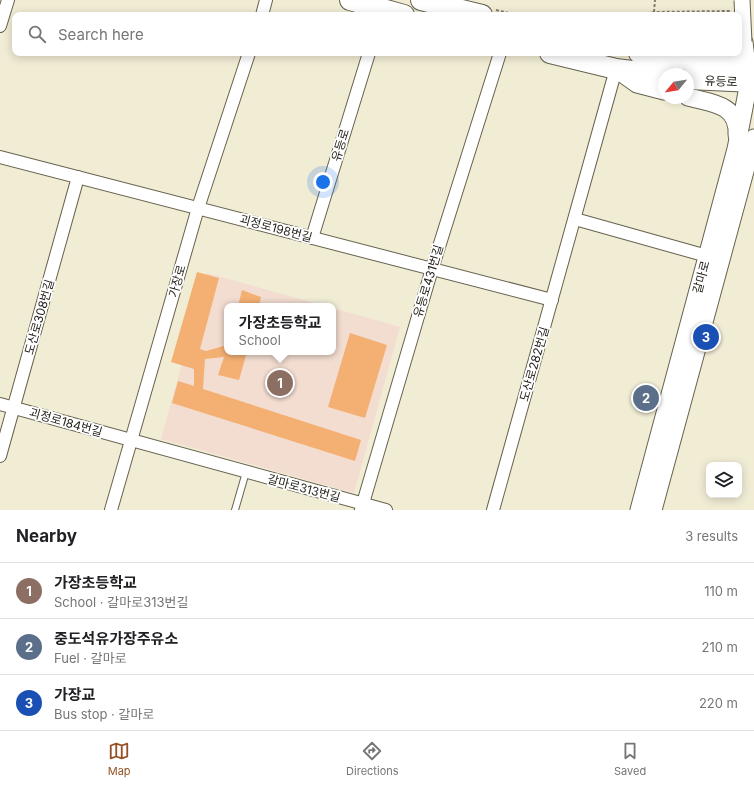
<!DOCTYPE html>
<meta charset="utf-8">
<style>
body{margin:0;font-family:Inter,"Noto Sans KR",sans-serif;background:#f2f2f2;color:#202124}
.controls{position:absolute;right:12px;bottom:12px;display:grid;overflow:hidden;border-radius:8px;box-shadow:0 2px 10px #0003}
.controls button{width:36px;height:36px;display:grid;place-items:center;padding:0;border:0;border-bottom:1px solid #e0e0e0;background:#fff;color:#202124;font:20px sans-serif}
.compass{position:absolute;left:658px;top:68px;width:36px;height:36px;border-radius:50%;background:#fff;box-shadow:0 2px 10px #0003;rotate:240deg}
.you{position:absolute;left:323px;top:182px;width:14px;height:14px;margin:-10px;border:3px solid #fff;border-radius:50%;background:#1a73e8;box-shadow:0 0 0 6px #1a73e833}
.badge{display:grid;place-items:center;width:26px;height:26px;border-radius:50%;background:#955025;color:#fff;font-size:13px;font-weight:700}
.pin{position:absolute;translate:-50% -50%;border:2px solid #fff;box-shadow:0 1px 4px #0006}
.popup{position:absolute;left:224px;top:303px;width:112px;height:52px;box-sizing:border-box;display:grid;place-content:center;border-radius:8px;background:#fff;filter:drop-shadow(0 1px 3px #0005);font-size:13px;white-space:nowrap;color:#757577}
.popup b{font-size:15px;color:#202124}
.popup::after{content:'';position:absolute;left:50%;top:100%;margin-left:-8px;border:8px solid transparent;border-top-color:#fff}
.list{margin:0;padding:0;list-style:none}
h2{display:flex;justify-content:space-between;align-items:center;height:52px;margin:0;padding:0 16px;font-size:17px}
h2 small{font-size:13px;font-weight:400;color:#757577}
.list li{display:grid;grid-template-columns:26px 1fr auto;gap:12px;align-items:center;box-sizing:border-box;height:56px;padding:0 16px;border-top:1px solid #e0e0e0}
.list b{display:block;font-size:15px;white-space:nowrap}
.list p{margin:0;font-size:13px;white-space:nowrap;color:#757577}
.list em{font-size:13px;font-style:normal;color:#757577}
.icon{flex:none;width:22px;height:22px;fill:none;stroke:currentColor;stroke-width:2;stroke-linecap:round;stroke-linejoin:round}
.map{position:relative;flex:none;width:754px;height:510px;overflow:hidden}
.search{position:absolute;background:#fff;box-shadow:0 2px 10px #0003;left:12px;right:12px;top:12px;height:44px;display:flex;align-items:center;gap:10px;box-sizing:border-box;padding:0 14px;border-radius:8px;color:#757577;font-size:15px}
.sheet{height:220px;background:#fff}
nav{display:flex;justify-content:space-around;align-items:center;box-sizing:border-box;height:56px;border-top:1px solid #e0e0e0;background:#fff;font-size:11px;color:#757577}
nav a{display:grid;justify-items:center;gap:2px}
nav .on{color:#955025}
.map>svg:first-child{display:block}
.education{fill:#f3dcd0}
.building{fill:#f4b073}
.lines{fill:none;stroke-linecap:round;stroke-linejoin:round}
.service-casing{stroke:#67624e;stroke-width:8}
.minor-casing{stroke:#67624e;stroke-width:14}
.secondary-casing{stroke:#67624e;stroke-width:19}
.primary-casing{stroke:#67624e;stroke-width:22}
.path{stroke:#827e6f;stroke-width:2;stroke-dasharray:3 2;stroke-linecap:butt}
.service{stroke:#fff;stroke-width:6}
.minor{stroke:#fff;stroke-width:12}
.secondary{stroke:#fff;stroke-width:17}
.primary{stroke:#fff;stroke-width:20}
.tertiary-bridge-casing{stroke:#67624e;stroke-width:17;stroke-linecap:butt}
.tertiary-bridge{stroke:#fff;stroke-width:15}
.labels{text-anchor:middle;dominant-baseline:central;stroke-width:3.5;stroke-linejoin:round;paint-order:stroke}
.street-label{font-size:12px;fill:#201e16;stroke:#fff}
</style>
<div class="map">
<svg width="754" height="510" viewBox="0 0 754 510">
<rect width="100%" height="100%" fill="#f1ecd4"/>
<polygon class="education" points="207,273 325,306 227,306 227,352 333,352 333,308 400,327 354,493 161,439"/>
<g class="building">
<polygon points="197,272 219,278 200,349 206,351 227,345 227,352 247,352 239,380 218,375 224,357 205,359 203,389 361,440 355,461 172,403 178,381 194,386 194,369 171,362"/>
<polygon points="242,290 261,297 259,306 238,306"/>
<polygon points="350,333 387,345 365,418 328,407"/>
</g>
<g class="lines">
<g class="service-casing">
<polyline id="service" points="235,510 246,472"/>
</g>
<g class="minor-casing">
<g id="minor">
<polyline points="262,15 266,0"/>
<polyline points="0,26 8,0"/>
<polyline points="0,157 552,300"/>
<polyline points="575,219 707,256"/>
<polyline points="312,238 369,53"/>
<polyline points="0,404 386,510"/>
<polyline points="0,456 78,177"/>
<polyline points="111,510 198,208 249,53"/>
<polyline points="361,510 432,269 500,53"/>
<polyline points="493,510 616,69"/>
</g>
</g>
<g class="secondary-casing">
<g id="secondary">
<polyline points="616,69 637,84 664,91"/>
<path d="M688,97c23,6 51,7 49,38"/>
<polyline points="639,510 736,149 749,82 744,42"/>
<polyline points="653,510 754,138"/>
</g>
</g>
<g class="primary-casing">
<g id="primary">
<polyline points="350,0 404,15"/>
<polyline points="421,0 482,15"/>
<polyline points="550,53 616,69 664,75"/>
<polyline points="639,53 662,58 754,65"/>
<polyline points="688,79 754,82"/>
</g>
</g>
<g class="path">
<polyline points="496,10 518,15"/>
<polyline points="654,12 655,0"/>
<polyline points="637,15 654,12 730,11"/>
</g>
<use href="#service" class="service"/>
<use href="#minor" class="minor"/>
<use href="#secondary" class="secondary"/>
<use href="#primary" class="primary"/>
<g class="tertiary-bridge-casing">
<polyline id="tertiary-bridge" points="742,0 744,42"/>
</g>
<use href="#tertiary-bridge" class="tertiary-bridge"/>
</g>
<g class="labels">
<g class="street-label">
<text transform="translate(721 81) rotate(3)">유등로</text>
<text transform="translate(340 145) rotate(-73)">유등로</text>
<text transform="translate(276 228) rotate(15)">괴정로198번길</text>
<text transform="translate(701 277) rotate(-75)">갈마로</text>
<text transform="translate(177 281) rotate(-74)">가장로</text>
<text transform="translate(428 281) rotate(-73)">유등로431번길</text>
<text transform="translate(39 317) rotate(-74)">도산로308번길</text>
<text transform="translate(534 364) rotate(-74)">도산로282번길</text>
<text transform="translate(66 422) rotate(16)">괴정로184번길</text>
<text transform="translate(304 488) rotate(15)">갈마로313번길</text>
</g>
</g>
</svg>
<div class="controls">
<button><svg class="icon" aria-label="layers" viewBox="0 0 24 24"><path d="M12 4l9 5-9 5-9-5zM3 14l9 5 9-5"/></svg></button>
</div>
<svg class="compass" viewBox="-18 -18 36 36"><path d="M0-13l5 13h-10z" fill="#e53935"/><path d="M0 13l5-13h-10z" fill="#757577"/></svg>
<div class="you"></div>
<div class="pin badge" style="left:280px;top:383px;background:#8d6e63">1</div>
<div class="popup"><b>가장초등학교</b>School</div>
<div class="pin badge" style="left:646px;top:398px;background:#5c6f8a">2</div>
<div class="pin badge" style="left:706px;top:337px;background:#1a4fb4">3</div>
<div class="search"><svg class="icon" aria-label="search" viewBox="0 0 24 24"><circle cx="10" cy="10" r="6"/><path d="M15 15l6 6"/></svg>Search here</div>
</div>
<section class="sheet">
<h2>Nearby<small>3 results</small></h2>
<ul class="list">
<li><span class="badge" style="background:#8d6e63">1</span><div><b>가장초등학교</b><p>School · 갈마로313번길</p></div><em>110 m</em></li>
<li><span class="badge" style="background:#5c6f8a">2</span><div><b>중도석유가장주유소</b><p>Fuel · 갈마로</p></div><em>210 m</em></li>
<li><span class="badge" style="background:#1a4fb4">3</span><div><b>가장교</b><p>Bus stop · 갈마로</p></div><em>220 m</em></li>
</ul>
</section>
<nav>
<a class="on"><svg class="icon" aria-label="map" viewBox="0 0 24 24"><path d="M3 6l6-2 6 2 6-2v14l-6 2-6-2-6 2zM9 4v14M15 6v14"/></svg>Map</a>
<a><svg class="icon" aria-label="directions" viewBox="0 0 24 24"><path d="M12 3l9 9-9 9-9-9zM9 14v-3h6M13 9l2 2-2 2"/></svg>Directions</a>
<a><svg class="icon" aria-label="saved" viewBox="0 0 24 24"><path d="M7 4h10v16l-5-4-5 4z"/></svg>Saved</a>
</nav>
